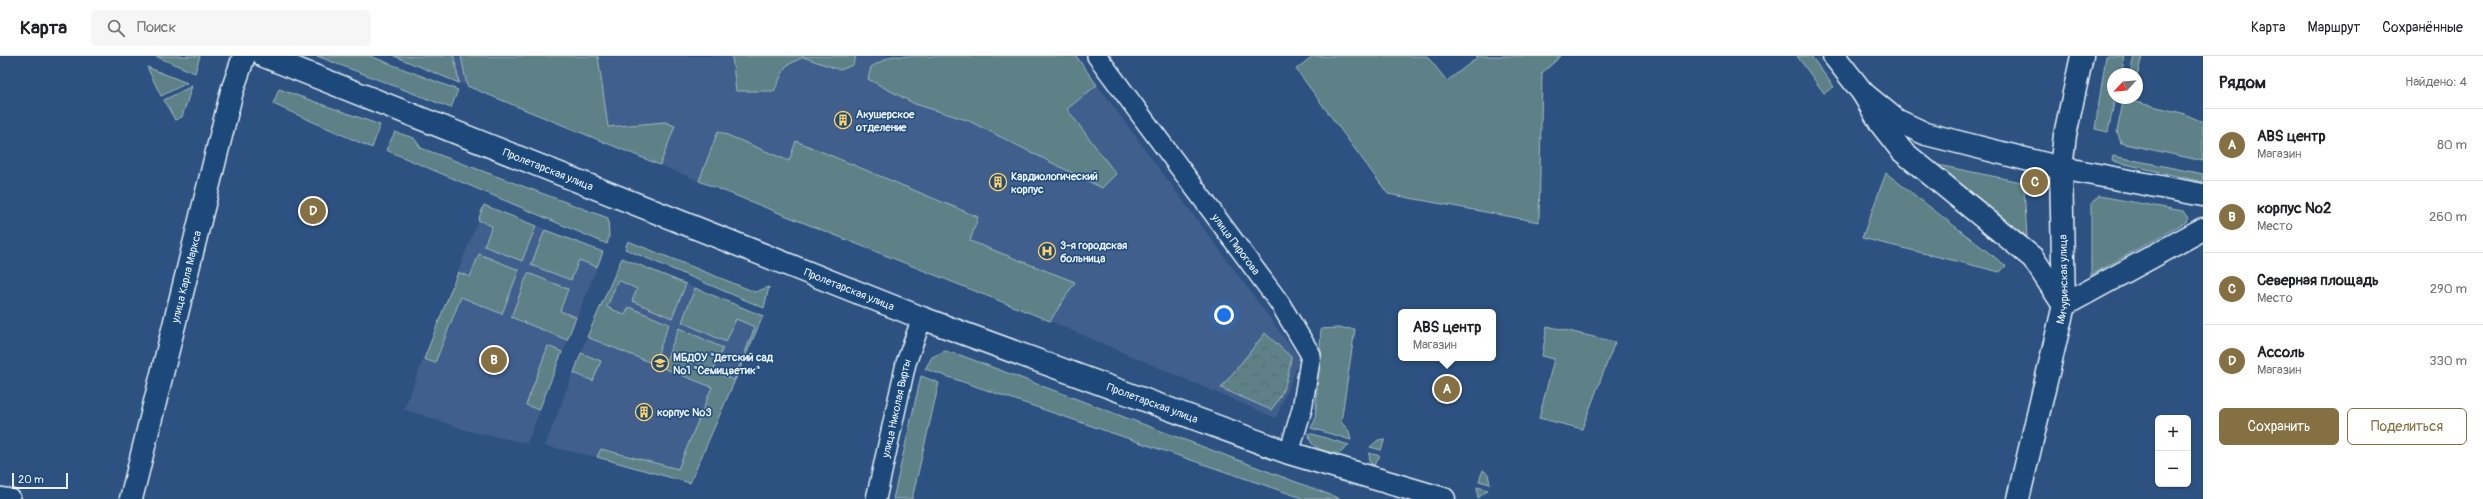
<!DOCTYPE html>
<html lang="ru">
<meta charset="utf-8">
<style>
body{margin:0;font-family:Pangolin,sans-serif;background:#f6f6f6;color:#202124}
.controls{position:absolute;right:12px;bottom:12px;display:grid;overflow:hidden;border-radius:6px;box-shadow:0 1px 3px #0004}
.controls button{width:36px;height:36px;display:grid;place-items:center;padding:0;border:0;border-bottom:1px solid #e0e0e0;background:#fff;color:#202124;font:20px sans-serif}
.compass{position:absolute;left:2107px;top:12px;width:36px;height:36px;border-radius:50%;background:#fff;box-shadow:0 1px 3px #0004;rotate:244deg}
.scale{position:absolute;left:12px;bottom:10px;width:56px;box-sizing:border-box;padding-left:4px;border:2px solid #e8f1f8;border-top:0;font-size:11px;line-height:14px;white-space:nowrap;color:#e8f1f8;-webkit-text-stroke:3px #1f4a7a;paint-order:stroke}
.you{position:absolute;left:1224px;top:259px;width:14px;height:14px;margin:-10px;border:3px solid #fff;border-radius:50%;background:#1a73e8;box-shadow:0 0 0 6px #1a73e833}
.badge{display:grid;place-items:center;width:26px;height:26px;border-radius:50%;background:#847042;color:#fff;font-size:13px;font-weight:700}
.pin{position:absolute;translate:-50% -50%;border:2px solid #fff;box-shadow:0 1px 4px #0006}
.popup{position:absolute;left:1398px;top:253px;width:98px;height:52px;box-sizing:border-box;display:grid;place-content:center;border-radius:6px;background:#fff;filter:drop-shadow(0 1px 3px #0005);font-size:13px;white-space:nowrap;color:#757577}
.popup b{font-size:15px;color:#202124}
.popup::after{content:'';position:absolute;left:50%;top:100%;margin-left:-8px;border:8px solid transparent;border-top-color:#fff}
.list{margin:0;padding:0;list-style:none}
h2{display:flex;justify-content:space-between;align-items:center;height:52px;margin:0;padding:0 16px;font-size:17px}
h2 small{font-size:13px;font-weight:400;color:#757577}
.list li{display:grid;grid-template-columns:26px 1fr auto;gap:12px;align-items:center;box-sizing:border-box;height:72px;padding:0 16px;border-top:1px solid #e0e0e0}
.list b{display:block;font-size:15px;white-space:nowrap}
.list p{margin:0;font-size:13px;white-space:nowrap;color:#757577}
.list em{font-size:13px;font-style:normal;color:#757577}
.actions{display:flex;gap:8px;padding:12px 16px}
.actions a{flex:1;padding:9px 0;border:1px solid #847042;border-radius:6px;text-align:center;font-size:14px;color:#847042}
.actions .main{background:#847042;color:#fff}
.icon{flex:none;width:22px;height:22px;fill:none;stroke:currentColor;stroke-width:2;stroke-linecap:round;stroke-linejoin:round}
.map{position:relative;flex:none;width:2203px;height:443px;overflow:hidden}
header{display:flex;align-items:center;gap:24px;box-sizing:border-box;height:56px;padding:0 20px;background:#fff;border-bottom:1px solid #e0e0e0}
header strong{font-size:19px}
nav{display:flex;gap:22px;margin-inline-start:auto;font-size:14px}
.search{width:280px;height:36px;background:#f6f6f6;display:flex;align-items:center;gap:10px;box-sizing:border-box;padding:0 14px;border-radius:6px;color:#757577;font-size:15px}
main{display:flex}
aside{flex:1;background:#fff}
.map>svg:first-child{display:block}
.built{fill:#415f8c}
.green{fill:#5d8186;stroke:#a2b9bf}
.forest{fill:url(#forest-crowns);stroke:#a2b9bf}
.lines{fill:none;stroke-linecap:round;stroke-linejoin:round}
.street-casing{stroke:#e8f1f8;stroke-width:22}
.secondary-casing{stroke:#e8f1f8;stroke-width:25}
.primary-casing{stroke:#e8f1f8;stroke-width:25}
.street{stroke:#1f4a7a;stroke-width:19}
.secondary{stroke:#1f4a7a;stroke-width:22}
.primary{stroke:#1f4a7a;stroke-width:22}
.labels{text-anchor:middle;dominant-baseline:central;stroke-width:3;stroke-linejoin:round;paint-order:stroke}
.poi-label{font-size:11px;font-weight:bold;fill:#e8f1f8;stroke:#1f4a7a;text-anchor:start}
.street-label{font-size:11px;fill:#e8f1f8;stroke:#1f4a7a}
</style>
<header>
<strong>Карта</strong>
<div class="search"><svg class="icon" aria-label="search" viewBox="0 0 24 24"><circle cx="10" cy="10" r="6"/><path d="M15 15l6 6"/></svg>Поиск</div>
<nav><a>Карта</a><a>Маршрут</a><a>Сохранённые</a></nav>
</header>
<main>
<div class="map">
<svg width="2203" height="443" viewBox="0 0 2203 443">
<defs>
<pattern id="forest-crowns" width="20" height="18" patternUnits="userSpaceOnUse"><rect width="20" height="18" fill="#5d8186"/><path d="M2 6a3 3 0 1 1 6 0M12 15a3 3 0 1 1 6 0" fill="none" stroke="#546a6e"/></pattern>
</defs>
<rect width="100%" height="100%" fill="#2d5281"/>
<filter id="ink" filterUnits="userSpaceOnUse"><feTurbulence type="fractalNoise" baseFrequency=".025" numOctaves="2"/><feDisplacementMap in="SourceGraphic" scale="8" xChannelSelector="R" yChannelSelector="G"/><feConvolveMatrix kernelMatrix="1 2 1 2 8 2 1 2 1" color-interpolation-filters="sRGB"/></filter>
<g filter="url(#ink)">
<g class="built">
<polygon points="394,0 1076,0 1300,303 1276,362 1050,265 699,125"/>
<polygon points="484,149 603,196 527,387 472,376 404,353"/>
<polygon points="622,202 763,260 690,427 597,401 545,390 587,281"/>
</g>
<g class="green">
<polygon points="155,0 200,0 195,17"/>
<polygon points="317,0 370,0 458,34 451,52"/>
<polygon points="394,0 454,0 459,27"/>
<polygon points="461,0 598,0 608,71 665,66 675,70 660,109 467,30"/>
<polygon points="732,0 856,0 853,9 840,14 803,1 786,10 774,35 736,35"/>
<polygon points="892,0 1076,0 1097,29 1067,53 1116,118 1102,132 967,64 915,48 868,23 871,11"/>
<polygon points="1313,0 1427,0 1447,25 1477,2 1476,0 1561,0 1542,17 1539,166 1388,138 1296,13"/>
<polygon points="1797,0 1811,0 1834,31 1824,37"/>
<polygon points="2106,0 2125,0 2121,18 2113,18 2113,42 2115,42 2108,76 2095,73"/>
<polygon points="2134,0 2142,0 2137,21 2137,18 2130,18"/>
<polygon points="147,11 187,27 161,40"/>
<polygon points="192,30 182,61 175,64 164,44"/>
<polygon points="279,33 380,69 372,92 273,48"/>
<polygon points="2124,42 2132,42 2131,45 2182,57 2203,66 2203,105 2121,87 2117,75"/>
<polygon points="718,75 789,105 796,85 978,161 970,185 1075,226 1050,265 699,125"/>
<polygon points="395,76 414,82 421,92 608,162 609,181 607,188 386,94"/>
<polygon points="2113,100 2203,118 2203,126 2112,105"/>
<polygon points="1938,109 2021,126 2024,131 2027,181"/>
<polygon points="1886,117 2006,210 2000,216 1862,182"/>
<polygon points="2099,140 2183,155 2188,162 2186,166 2091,219 2091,147"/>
<polygon points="484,149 536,170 522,205 484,190 492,170 478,164"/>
<polygon points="545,174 603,196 597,211 579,204 571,224 531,209"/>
<polygon points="628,185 755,236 769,231 764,252 625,193"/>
<polygon points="479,198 519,214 502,258 461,241 435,307 424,303 458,216 470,221"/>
<polygon points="622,202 686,228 672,262 632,245 637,233 618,224 607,251 625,259 629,251 669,268 654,308 587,281"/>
<polygon points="528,217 568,233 560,255 576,261 567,284 511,261"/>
<polygon points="695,232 763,260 690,427 597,401 601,393 678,413 712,331 663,312 679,272 723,292 713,315 734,324 755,271 736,263 726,286 682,266"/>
<polygon points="1547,270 1615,286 1582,373 1539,362 1554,303 1542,300"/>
<polygon points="1336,272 1355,273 1341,366 1349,375 1351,384 1311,372 1315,364 1321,273"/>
<polygon points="548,290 562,296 539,354 526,349"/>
<polygon points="945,295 960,299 1341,443 1305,443 925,313 932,301"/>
<polygon points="581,297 601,305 593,325 574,317"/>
<polygon points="921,320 939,327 912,443 893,443"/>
<path d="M1309,377l40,12 -10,9c-13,-3 -30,-4 -30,-21z"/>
<polygon points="1385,383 1381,394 1370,391 1378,384"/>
<polygon points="1369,397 1380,400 1374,409 1370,407"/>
<polygon points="1483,414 1488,418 1490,428 1479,425"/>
<polygon points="1477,431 1488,434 1478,442"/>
</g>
<path class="forest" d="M1265,277l26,24c-2,19 -8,39 -20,53l-50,-22z"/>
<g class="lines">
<g class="street-casing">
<g id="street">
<path id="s1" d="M1097,0l182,246 32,53 -9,54 -13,44"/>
<polyline points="0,441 11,443"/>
<path id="s2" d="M876,443l30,-136 16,-45"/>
</g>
</g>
<g class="secondary-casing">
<g id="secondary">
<polyline points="1834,0 1863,37 1881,68 1902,95 2033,202 2063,248"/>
<polyline points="1863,37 1896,64 1926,78 2061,112 2203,139"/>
<polyline points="2064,249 2203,173"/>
<path id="s3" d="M131,443l101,-408 12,-35"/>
<path id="s4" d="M2018,443l46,-194 -3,-137 4,-33 17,-79"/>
</g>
</g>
<g class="primary-casing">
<g id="primary">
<path id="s5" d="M264,0l658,262 367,135 155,46"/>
</g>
</g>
<use href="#street" class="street"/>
<use href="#secondary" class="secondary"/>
<use href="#primary" class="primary"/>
</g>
</g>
<defs>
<g id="building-ring" transform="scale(0.9)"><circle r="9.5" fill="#1f4a7a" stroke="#ffd166" stroke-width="1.5"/><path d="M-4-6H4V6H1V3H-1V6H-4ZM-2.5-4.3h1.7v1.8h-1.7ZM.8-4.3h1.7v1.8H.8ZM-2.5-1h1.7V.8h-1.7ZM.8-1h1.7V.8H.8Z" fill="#ffd166"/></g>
<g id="hospital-ring" transform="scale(0.9)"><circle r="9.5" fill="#1f4a7a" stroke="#ffd166" stroke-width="1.5"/><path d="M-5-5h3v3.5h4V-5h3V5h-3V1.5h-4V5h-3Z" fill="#ffd166"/></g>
<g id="school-ring" transform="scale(0.9)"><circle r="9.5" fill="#1f4a7a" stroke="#ffd166" stroke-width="1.5"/><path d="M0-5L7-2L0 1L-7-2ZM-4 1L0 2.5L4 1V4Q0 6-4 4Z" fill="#ffd166"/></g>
</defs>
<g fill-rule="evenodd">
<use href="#building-ring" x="843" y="64"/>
<use href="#building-ring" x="998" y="126"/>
<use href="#hospital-ring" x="1047" y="195"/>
<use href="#school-ring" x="660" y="307"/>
<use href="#building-ring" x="644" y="356"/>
</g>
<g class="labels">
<g class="poi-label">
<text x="856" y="58">Акушерское<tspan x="856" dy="13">отделение</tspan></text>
<text x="1011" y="120">Кардиологический<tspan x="1011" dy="13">корпус</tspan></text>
<text x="1060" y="189">3-я городская<tspan x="1060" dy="13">больница</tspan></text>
<text x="673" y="301">МБДОУ "Детский сад<tspan x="673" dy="13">№1 "Семицветик"</tspan></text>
<text x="657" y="356">корпус №3</text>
</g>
<g class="street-label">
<text stroke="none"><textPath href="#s5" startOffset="306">Пролетарская улица</textPath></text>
<text stroke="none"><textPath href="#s1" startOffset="234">улица Пирогова</textPath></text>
<text stroke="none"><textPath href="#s3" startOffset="229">улица Карла Маркса</textPath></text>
<text stroke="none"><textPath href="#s4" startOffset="225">Мичуринская улица</textPath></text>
<text stroke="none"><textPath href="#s5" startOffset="630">Пролетарская улица</textPath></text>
<text stroke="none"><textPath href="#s5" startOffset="954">Пролетарская улица</textPath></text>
<text stroke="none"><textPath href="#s2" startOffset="93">улица Николая Вирты</textPath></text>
</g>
</g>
</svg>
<div class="controls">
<button>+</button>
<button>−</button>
</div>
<svg class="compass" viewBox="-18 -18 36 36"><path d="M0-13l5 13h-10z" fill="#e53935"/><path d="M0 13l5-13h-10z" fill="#757577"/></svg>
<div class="scale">20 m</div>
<div class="you"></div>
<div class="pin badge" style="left:1447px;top:333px">A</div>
<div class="popup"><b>ABS центр</b>Магазин</div>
<div class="pin badge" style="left:494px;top:304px">B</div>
<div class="pin badge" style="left:2035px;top:126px">C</div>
<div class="pin badge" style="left:313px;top:155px">D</div>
</div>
<aside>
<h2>Рядом<small>Найдено: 4</small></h2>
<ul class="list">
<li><span class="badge">A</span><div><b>ABS центр</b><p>Магазин</p></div><em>80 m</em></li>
<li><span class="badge">B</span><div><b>корпус №2</b><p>Место</p></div><em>260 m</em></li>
<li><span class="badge">C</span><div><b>Северная площадь</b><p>Место</p></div><em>290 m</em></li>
<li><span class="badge">D</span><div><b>Ассоль</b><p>Магазин</p></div><em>330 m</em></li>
</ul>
<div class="actions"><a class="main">Сохранить</a><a>Поделиться</a></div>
</aside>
</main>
